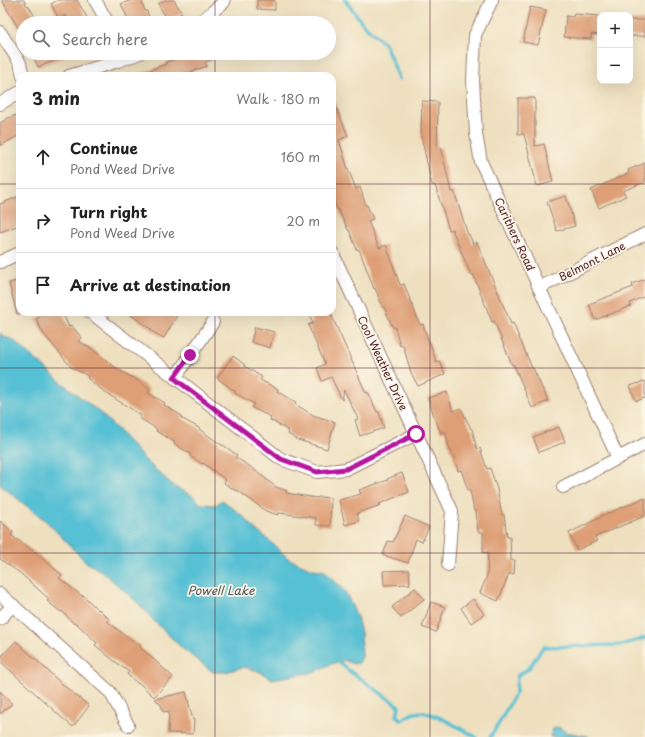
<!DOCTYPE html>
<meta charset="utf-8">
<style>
body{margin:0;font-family:"Playpen Sans",sans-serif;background:#f6f6f6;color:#222}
.controls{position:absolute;right:12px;top:12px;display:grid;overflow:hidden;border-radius:8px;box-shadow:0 4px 16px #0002}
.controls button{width:36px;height:36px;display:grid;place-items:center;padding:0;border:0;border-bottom:1px solid #e0e0e0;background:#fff;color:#222;font:20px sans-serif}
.stop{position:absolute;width:12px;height:12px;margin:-9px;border:3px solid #b5179e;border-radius:50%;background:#fff}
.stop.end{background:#b5179e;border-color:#fff;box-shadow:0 1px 4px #0008}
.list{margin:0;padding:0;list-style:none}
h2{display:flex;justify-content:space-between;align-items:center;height:52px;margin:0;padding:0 16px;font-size:17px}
h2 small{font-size:13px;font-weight:400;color:#767676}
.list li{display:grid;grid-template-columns:26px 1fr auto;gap:12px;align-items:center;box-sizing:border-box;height:64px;padding:0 16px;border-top:1px solid #e0e0e0}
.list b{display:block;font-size:15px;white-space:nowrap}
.list p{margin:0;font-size:13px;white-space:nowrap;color:#767676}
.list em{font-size:13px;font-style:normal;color:#767676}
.icon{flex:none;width:22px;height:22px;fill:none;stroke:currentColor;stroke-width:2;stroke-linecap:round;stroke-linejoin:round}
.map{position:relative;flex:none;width:645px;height:737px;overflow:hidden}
.search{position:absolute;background:#fff;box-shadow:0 4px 16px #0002;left:16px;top:16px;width:320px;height:44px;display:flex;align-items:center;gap:10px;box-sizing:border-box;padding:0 14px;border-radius:22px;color:#767676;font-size:15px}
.panel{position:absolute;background:#fff;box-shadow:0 4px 16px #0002;left:16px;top:72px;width:320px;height:244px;border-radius:12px}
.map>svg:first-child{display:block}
.water{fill:#57c0d4;stroke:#507080}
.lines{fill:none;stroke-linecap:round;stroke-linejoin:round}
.stream{stroke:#57c0d4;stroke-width:3.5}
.building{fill:#de9f76}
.street-casing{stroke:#9c8075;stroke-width:14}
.street{stroke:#fff;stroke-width:12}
.route{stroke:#b5179e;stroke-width:5}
.grid{fill:none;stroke:#4a1f2b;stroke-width:1;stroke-opacity:0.55}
.labels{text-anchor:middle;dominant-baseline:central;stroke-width:3.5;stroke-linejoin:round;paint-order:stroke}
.street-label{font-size:11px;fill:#4a1f2b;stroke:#fcf5e5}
.water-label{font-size:12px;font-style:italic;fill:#4f5766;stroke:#fcf5e5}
</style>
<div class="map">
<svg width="645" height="737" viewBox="0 0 645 737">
<rect width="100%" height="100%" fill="#fcf5e5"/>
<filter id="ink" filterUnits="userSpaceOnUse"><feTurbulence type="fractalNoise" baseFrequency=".025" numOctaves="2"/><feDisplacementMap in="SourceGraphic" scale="8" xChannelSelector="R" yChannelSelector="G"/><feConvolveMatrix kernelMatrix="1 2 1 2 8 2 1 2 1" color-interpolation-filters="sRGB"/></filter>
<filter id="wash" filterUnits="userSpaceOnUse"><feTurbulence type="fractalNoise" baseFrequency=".012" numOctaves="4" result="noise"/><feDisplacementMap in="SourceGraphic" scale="16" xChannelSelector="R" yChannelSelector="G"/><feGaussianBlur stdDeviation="0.9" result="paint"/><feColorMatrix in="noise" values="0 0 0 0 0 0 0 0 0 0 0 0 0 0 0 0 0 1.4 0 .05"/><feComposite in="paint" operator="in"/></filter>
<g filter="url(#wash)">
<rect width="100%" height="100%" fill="#eee0bf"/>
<g class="water">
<polygon points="0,333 5,337 13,340 60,381 99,412 116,428 145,460 175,487 193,496 201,504 216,505 222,500 244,517 256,530 269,540 278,549 289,559 313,569 325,571 345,591 357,617 361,633 362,657 359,663 353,664 344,660 331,664 315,672 272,679 260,672 244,667 225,672 213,672 183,649 152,619 140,605 119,586 101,571 86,562 46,521 0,485"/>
<polygon points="558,727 566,732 588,736 589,737 550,737 553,729"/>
</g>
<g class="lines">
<g class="stream">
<polyline points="345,0 364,25 385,44 399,79"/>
<path d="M335,658l13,12 51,36 -2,10 4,4c4,-2 9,-6 14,-7 15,-5 47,17 61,24"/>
<polyline points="490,737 498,725 516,692 517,676 529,668 543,647 621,645 645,638"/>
</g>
</g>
<g id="blocks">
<g class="building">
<polygon points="2,0 24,0 27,6 28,5 37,20 31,23 23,23 23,35 8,11"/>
<polygon points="58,0 77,0 90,23 67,23 66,15 59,19 51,4"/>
<polygon points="132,0 141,0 145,11 147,11 151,23 132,23 130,18 128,19 121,4"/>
<polygon points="165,0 174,0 182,13 168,21 158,4"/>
<polygon points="257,0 275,0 275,10 257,9"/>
<polygon points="530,7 546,10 538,45 523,42"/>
<polygon points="574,14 600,16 600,35 591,34 591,39 564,37 566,16 573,17"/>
<rect x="630" y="20" width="15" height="16"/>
<polygon points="32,53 72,53 72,54 38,67"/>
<polygon points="184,53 227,53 227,55 205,62 207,66 185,74 186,76 137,76 137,75 166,64 166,62 185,56"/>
<polygon points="332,97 348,136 339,140 347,166 356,189 360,187 366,206 367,205 373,219 368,221 379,248 386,245 400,285 404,284 420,325 423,324 429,343 430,343 436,362 439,361 445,374 418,386 411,373 403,345 400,346 395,327 393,328 384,307 383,308 375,288 374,289 359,249 357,250 349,230 348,230 338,209 337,209 332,193"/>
<polygon points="518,98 535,98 535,146 544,144 553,182 537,186 524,134 518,134"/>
<polygon points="422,101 438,102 437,148 441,147 451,192 454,191 468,235 469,234 473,244 477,242 511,324 513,323 532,368 533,368 548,401 532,408 514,365 512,365 494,321 492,322 473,274 471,275 452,229 449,230 435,185 432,185 421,136"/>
<polygon points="20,114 20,135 0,146 0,123 8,118"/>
<polygon points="645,163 645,182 623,191 626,196 599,208 591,190 629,173 628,170"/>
<polygon points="20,196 20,225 0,232 0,204"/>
<polygon points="566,196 575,226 557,231 547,202"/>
<polygon points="645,279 645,296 630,303 631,306 595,320 589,304 633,287 632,284"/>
<polygon points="20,280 20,314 17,314 9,283"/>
<polygon points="50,312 62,312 69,327 71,325 82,338 78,341 92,349 120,371 137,380 150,390 148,393 165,403 164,405 182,416 181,418 199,428 199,429 223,446 223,445 237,455 235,457 252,468 276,487 287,491 286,493 317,498 318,497 331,498 330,526 316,525 316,518 279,513 278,515 266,511 237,490 236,491 224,483 226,480 203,463 202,464 190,456 191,454 174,444 175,442 156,431 157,429 139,418 141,415 106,393 87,378 88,376 71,367 43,333 36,319"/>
<polygon points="127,312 179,312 164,338 151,331 152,330"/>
<polygon points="308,312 330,312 366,393 368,392 377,412 379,412 384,428 360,436 355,420 358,419 344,390 342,400 331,377 322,381 317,368 325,364 308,325 313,323"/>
<polygon points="255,327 274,332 270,348 251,342"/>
<polygon points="233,356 245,365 244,366 262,377 260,380 278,389 277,391 296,402 295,404 313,415 335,422 327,449 298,440 288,434 289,431 270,420 271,417 252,408 254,404 235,393 236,392 217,378"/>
<polygon points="645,381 645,398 636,401 630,386"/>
<polygon points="447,392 453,411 461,408 471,429 472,429 477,449 480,448 487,469 490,468 497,489 502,515 504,515 507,537 510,537 511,560 515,560 514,574 509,574 498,601 480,593 487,576 488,552 483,553 483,532 478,532 476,511 474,511 470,490 468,490 461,470 458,471 451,450 450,450 445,431 441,433 435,419 428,398"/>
<polygon points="559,427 565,442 539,452 533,437"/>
<polygon points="402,473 409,492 379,504 381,505 357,513 359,521 345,525 339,500 361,494 359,490 388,480 387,479"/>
<polygon points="645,498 645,516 595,537 597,541 577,550 569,533 601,517 601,516"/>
<polygon points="405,516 429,527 422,542 416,539 408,563 383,555 388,541 393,542"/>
<polygon points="0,521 13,532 11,535 37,554 62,575 59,578 82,596 83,595 98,610 99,609 109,619 107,621 122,633 141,646 140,647 173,677 154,697 139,683 138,684 127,674 129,672 113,660 95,645 97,643 76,623 74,624 62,611 61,612 47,601 49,599 20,573 0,559"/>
<polygon points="409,570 410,584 384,585 383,571"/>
<polygon points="415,588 424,599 401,618 392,607"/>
<polygon points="473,599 484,614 471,623 461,608"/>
<polygon points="431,602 445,607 436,632 422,627"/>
<polygon points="16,641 62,684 89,706 73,727 60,716 0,661 0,658"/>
<polygon points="0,691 12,704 0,714"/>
<polygon points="186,692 193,720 194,720 193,734 168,733 169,711 163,712 161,705 155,699"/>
</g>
</g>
</g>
<g filter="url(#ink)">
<use href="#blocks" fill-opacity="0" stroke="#9c8075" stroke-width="1"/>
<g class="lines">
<g class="street-casing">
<g id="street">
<polyline points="95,0 108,23"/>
<polyline points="492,0 475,35 473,80 476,134 481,162 618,458"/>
<polyline points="199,23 224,2 224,0"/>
<polyline points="0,32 20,63 23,76"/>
<polyline points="69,76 118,61 140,53"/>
<polyline points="0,104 20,92"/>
<polyline points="332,252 452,511 448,565"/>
<polyline points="0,262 20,253"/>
<polyline points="539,288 645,234"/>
<polyline points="90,312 281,459 317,472 346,469 416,434"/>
<polyline points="175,378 213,322"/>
<polyline points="563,487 645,444"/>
<polyline points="0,594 110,692 128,725"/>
<polyline points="0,619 13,605"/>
</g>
</g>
<use href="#street" class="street"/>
</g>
</g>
<g class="lines" filter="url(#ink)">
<polyline class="route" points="190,355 174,378 281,459 317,472 346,469 416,434"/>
</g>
<path class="grid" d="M215,0v23M430,0v737M215,53v23M0,184h20M332,184h313M215,312v425M0,368h645M0,553h645"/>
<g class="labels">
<g class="street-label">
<text transform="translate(515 234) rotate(65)">Carithers Road</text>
<text transform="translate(592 261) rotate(-27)">Belmont Lane</text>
<text transform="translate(383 363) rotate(65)">Cool Weather Drive</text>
</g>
<g class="water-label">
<text x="221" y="590">Powell Lake</text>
</g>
</g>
</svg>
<div class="controls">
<button>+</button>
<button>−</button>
</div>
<div class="stop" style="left:416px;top:434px"></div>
<div class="stop end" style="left:190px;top:355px"></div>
<div class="search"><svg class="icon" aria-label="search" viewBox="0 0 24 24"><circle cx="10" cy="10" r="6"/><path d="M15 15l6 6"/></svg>Search here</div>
<section class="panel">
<h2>3 min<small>Walk · 180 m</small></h2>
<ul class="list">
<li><svg class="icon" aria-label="ahead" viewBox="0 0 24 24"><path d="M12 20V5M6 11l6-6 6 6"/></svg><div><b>Continue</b><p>Pond Weed Drive</p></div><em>160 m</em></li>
<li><svg class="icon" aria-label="right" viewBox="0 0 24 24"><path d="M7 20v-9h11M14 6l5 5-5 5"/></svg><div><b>Turn right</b><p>Pond Weed Drive</p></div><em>20 m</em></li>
<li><svg class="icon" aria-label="arrive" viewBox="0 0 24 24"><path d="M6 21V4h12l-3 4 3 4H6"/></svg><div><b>Arrive at destination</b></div></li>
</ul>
</section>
</div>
